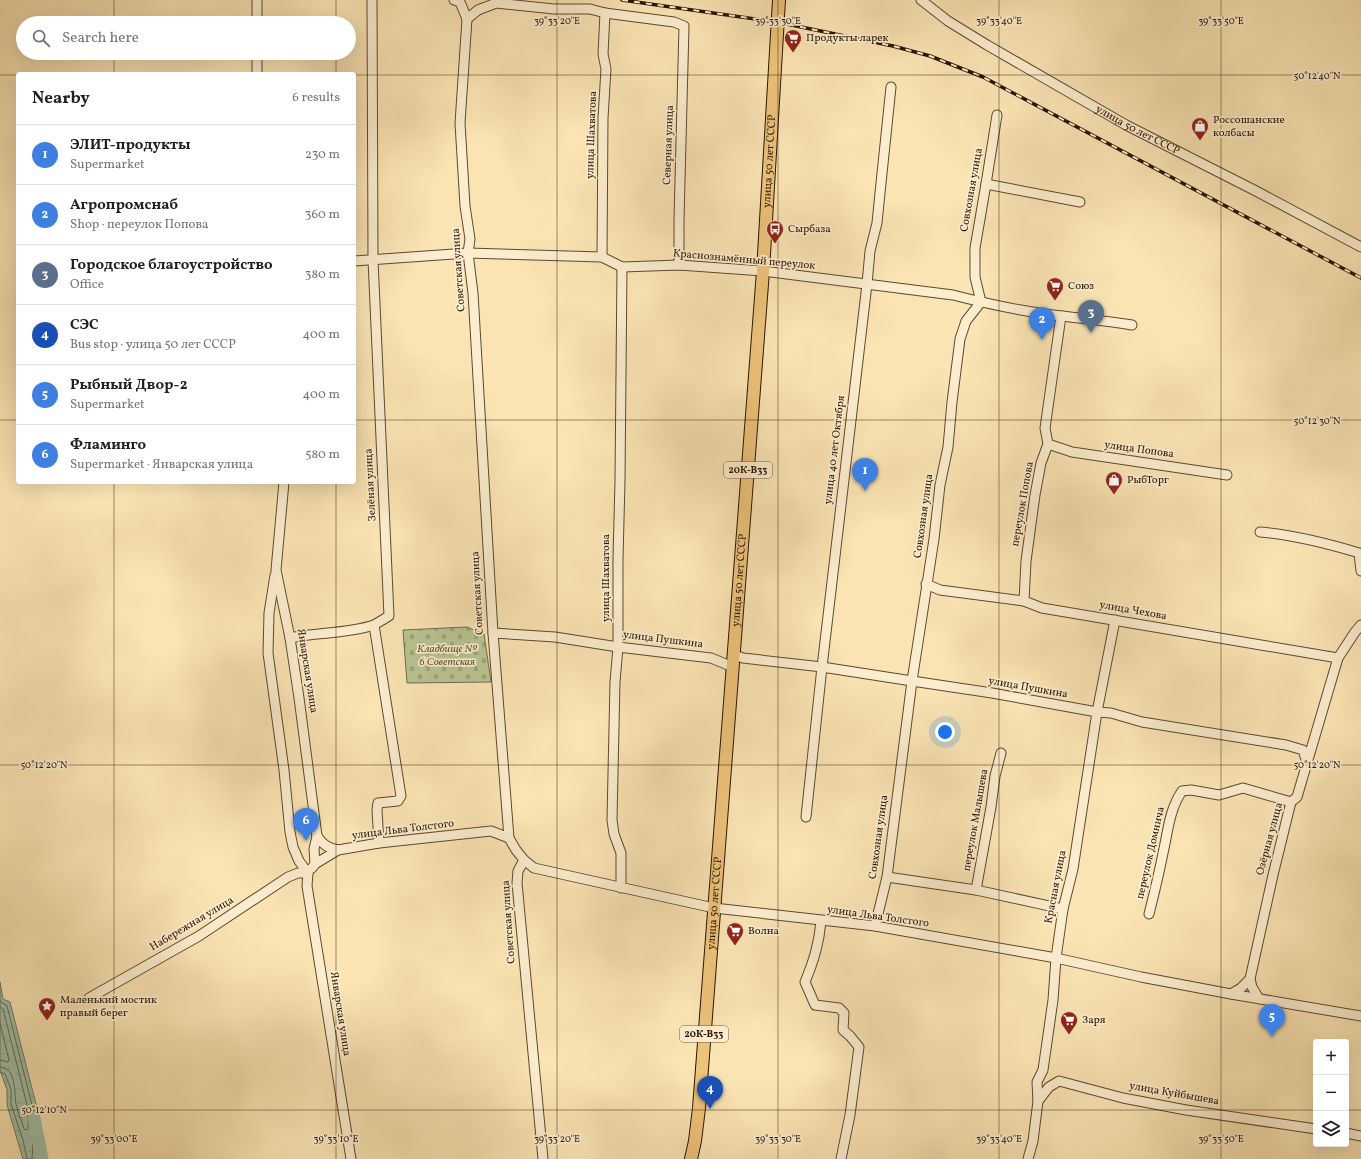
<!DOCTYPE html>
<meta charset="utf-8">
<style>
body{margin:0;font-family:Vollkorn,serif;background:#f6f6f6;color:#202124}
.controls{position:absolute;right:12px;bottom:12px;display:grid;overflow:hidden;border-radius:4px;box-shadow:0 4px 16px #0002}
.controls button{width:36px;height:36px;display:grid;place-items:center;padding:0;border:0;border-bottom:1px solid #e0e0e0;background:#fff;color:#202124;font:20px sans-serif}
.you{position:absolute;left:945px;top:732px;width:14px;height:14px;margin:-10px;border:3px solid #fff;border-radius:50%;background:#1a73e8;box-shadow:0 0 0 6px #1a73e833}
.badge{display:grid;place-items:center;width:26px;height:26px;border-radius:50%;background:#8f2418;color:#fff;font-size:13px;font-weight:700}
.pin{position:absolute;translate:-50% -33px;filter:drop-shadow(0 1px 2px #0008)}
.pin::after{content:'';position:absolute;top:21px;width:14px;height:12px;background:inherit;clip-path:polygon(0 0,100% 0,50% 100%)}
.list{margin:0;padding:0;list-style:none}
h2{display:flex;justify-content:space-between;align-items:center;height:52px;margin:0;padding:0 16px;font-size:17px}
h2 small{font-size:13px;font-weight:400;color:#757577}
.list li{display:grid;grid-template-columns:26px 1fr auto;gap:12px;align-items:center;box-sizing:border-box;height:60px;padding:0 16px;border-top:1px solid #e0e0e0}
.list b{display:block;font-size:15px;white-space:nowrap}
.list p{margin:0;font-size:13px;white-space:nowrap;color:#757577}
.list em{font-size:13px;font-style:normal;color:#757577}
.icon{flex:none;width:22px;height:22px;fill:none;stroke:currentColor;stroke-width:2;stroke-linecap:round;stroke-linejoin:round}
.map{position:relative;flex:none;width:1361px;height:1159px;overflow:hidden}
.search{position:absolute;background:#fff;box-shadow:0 4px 16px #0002;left:16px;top:16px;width:340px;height:44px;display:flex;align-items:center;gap:10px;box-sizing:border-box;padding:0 14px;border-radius:22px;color:#757577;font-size:15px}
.panel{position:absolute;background:#fff;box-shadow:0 4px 16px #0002;left:16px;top:72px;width:340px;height:412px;border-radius:4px}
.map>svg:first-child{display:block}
.cemetery{fill:url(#cemetery-stones);stroke:#706d4a}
.water{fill:url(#water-ripples);stroke:#6f7b65}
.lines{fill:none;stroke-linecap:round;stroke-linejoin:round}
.shore{stroke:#646a54;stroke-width:1}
.river{stroke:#9fbfa7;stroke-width:13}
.minor-casing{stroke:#5c492e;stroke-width:11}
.major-casing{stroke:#281502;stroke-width:14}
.minor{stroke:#fcedce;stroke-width:9}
.major{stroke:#edc27a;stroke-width:12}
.rail-casing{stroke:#281502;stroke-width:3.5}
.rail{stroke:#fcedce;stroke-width:2;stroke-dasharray:6;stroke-linecap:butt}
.ticks{fill:none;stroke:#281502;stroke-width:1;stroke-opacity:0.45}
.labels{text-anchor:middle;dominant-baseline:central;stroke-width:3.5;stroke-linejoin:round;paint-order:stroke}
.shield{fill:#fcedce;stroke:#68563f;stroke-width:1}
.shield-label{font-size:10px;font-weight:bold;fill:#281502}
.poi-label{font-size:11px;fill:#281502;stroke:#fcedce;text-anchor:start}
.street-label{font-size:11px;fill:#281502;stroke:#fcedce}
.park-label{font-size:11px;font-style:italic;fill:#5a5334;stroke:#fcedce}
.ticks-label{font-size:10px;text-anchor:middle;fill:#281502;stroke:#fcedce;stroke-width:3.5;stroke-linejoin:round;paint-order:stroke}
</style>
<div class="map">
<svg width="1361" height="1159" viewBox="0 0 1361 1159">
<defs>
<pattern id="cemetery-stones" width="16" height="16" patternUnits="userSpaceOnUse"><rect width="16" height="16" fill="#b8c592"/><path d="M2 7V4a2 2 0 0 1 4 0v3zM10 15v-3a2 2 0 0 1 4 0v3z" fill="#9ea87c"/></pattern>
<pattern id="water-ripples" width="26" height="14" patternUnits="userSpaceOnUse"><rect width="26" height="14" fill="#9fbfa7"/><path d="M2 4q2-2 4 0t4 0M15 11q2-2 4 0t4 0" fill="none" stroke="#89a38e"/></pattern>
</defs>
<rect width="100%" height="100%" fill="#fae4b4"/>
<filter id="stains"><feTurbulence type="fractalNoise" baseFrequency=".005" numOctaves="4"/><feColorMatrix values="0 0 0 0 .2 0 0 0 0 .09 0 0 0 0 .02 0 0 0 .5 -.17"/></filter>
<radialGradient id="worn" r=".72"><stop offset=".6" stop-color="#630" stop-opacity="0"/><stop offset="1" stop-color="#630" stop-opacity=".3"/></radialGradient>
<polygon class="cemetery" points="467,627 484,634 491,682 407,683 403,630"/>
<polygon class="water" points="0,982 3,999 10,1002 37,1108 37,1142 36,1159 23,1159 7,1105 7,1090 0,1070"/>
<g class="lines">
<g class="shore">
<polyline points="0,1001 7,1006 33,1109 33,1142 32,1159"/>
<path d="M0,1007l3,2 25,100v20l-1,1 -3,-1c-2,-8 -6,-16 -8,-25 -2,-11 1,-36 -16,-37"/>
<polyline points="0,1023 9,1060 8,1062 0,1060"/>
<polyline points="0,1072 5,1074 11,1089 11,1104 23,1140 27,1159"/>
</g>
<polyline class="river" points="34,1118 42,1159"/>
<g class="minor-casing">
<g id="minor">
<polyline points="372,0 373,260 389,616 374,625 401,796 398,801 378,803 377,810 379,843"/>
<polyline points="454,0 460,2 467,19 478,10 496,3 554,9 590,9 605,13 674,22 684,26 679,219 679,265"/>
<path id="s1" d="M921,0l27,21 39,24 139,80 130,66 105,56"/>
<polyline points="467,19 460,123 465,206 470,239 468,253 473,293 493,633 509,838 516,850 524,860 518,871 517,883 543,1159"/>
<polyline points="257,23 257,0"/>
<polyline points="257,53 257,74"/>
<polyline points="986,184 1080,202"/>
<polyline points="602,257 603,118 606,69 603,54 605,13"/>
<path d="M354,261l114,-8 134,4 20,10 57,-2 84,6 190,24c35,9 72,17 109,21 23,3 46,5 70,9"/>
<polyline points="1048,444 1072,452 1227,475"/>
<polyline points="284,482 276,570 290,638 299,698 317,836 314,849 315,864"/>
<path d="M1260,532c34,3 66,11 99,21l2,18"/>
<polyline points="275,575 269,613 268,653 284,770 290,832 293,847 299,861 308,873"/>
<polyline points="926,584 940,590 1024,601 1042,608 1338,658"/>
<polyline points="1024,601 1026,561 1035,495 1041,463 1048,444 1045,428 1061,316"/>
<polyline points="493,633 555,637 618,647 711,658 733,667"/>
<path d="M290,638c27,-6 57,-4 84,-13"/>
<polyline points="734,655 743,658 822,667 912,681 992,693 1097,712 1111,713 1142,722 1286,745 1303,750 1307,763"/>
<polyline points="806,817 822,667 867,284 870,251 877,223 881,183 891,87"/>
<path d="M317,836c6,9 11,12 21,14"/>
<polyline points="524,860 534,868 714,908 875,926 1056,958 1141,977 1231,994 1361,1016"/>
<polyline points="312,868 315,864 338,850 379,843 491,831 509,838"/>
<polyline points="308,873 307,886 351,1159"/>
<polyline points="887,877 976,890 1063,909"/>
<polyline points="621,888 621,853 614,834 612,820 615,682 618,647 618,559 620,481 622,267"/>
<polyline points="976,890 991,807 995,776 1001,753"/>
<path d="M1149,914c5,-20 10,-40 14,-61 5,-21 6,-43 19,-62l9,-1 28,5 24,-7 48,14"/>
<path d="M821,921c-2,23 -7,39 -16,61l10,23 24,3 5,5 -1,17 7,6 9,11 -9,68 -9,44"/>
<polyline points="875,926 887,877 912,681 934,539 940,485 948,447 952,402 960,339 966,321 981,302 975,277 975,248 986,184 997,115"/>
<polyline points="1231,994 1241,988 1250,979"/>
<polyline points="89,998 199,936 288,877 298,873 308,873"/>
<polyline points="1259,999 1252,987 1250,979 1273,875 1291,802 1297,797 1338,658 1355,632 1361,625"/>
<polyline points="1038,1101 1049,1087 1059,1081 1123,1098 1186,1110 1316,1129"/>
<polyline points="1346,1133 1361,1136"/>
<polyline points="1028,1159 1033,1141 1038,1101 1037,1082 1043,1070 1053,1000 1056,958 1063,909 1073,869 1097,712 1115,620"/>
</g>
</g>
<g class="major-casing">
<g id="major">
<path id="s2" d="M691,1159l4,-18 4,-33 64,-837 16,-271"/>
</g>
</g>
<use href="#minor" class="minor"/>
<use href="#major" class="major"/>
<g class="rail-casing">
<polyline id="rail" points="622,0 777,22 893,46 930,56 983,77 1361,278"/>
</g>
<use href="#rail" class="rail"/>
</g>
<path class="ticks" d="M114,0v23M336,0v23M557,0v1159M778,0v1159M999,0v1159M1221,0v1159M114,53v21M336,53v21M0,75h18M354,75h1007M0,420h18M354,420h1007M114,482v677M336,482v677M0,765h1361M0,1110h1316M1346,1110h15"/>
<defs>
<g id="supermarket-pin" transform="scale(0.9)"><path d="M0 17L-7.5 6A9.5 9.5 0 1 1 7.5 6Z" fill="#8f2418" stroke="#fcedce"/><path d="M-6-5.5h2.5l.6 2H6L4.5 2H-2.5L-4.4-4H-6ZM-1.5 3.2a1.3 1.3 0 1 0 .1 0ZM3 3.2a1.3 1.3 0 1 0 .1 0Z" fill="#fff"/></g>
<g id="shop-pin" transform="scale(0.9)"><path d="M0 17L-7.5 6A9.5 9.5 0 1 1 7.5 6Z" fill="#8f2418" stroke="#fcedce"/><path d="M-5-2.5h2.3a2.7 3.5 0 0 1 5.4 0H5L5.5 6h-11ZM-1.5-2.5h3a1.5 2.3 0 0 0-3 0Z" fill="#fff"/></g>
<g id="bus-pin" transform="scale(0.9)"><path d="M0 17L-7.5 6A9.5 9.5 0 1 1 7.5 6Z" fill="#8f2418" stroke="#fcedce"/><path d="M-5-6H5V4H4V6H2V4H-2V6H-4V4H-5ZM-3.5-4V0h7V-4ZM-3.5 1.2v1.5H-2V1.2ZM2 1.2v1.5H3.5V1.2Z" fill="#fff"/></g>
<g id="sight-pin" transform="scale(0.9)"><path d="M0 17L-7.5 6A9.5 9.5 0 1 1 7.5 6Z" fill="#8f2418" stroke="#fcedce"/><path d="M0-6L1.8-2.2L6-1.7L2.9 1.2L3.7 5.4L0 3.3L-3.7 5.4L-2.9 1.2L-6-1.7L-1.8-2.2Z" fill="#fff"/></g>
</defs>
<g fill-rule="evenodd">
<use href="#supermarket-pin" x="793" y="38"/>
<use href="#shop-pin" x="1200" y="126"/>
<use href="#bus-pin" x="775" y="229"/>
<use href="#supermarket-pin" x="1055" y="286"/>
<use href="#shop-pin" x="1114" y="480"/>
<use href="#supermarket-pin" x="735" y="931"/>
<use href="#sight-pin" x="47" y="1006"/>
<use href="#supermarket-pin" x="1069" y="1020"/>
</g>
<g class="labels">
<g class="shield">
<rect x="724" y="462" width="48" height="16" rx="3"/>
<rect x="680" y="1026" width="48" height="16" rx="3"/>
</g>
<g class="shield-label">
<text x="748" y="470">20К-В33</text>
<text x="704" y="1034">20К-В33</text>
</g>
<g class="poi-label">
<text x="806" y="38">Продукты ларек</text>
<text x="1213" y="120">Россошанские<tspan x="1213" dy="13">колбасы</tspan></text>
<text x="788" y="229">Сырбаза</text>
<text x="1068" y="286">Союз</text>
<text x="1127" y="480">РыбТорг</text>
<text x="748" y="931">Волна</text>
<text x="60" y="1000">Маленький мостик<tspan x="60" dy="13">правый берег</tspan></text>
<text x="1082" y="1020">Заря</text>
</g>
<g class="street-label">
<text stroke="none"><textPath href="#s1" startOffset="253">улица 50 лет СССР</textPath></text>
<text transform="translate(592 135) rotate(-88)">улица Шахватова</text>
<text transform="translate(669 145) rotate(-88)">Северная улица</text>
<text stroke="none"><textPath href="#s2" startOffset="1001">улица 50 лет СССР</textPath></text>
<text transform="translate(972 190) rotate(-80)">Совхозная улица</text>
<text transform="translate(744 260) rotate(5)">Краснознамённый переулок</text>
<text transform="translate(459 270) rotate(-94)">Советская улица</text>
<text transform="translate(835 450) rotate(-83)">улица 40 лет Октября</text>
<text transform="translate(1139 450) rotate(8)">улица Попова</text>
<text transform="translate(371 485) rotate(-93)">Зелёная улица</text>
<text transform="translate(1023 504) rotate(-80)">переулок Попова</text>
<text transform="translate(924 516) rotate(-82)">Совхозная улица</text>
<text transform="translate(606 578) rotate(-90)">улица Шахватова</text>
<text stroke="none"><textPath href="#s2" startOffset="581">улица 50 лет СССР</textPath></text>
<text transform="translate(478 593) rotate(-93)">Советская улица</text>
<text transform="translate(1133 611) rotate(10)">улица Чехова</text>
<text transform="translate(663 640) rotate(7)">улица Пушкина</text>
<text transform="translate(307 671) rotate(81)">Январская улица</text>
<text transform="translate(1028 688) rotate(10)">улица Пушкина</text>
<text transform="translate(976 820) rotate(-80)">переулок Малышева</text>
<text transform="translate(403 830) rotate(-7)">улица Льва Толстого</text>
<text transform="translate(879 837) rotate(-82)">Совхозная улица</text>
<text transform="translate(1270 839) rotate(-75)">Озёрная улица</text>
<text transform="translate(1151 853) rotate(-77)">переулок Домнича</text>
<text transform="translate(1056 887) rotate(-79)">Красная улица</text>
<text stroke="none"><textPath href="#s2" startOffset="257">улица 50 лет СССР</textPath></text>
<text transform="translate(878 917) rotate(8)">улица Льва Толстого</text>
<text transform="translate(509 922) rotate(-94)">Советская улица</text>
<text transform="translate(192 924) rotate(-31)">Набережная улица</text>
<text transform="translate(340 1014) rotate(81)">Январская улица</text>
<text transform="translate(1174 1094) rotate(10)">улица Куйбышева</text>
</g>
<g class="park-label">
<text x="447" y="649">Кладбище №<tspan x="447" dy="13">6 Советская</tspan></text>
</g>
</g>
<g class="ticks-label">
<text x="557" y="24">39°33'20"E</text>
<text x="778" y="24">39°33'30"E</text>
<text x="999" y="24">39°33'40"E</text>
<text x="1221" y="24">39°33'50"E</text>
<text x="1317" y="79">50°12'40"N</text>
<text x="1317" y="424">50°12'30"N</text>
<text x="44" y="768">50°12'20"N</text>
<text x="1317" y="768">50°12'20"N</text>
<text x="44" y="1113">50°12'10"N</text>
<text x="114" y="1142">39°33'00"E</text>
<text x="336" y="1142">39°33'10"E</text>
<text x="557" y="1142">39°33'20"E</text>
<text x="778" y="1142">39°33'30"E</text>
<text x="999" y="1142">39°33'40"E</text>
<text x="1221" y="1142">39°33'50"E</text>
</g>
<rect width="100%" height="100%" filter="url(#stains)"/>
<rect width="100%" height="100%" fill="url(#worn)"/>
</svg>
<div class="controls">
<button>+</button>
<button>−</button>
<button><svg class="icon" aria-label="layers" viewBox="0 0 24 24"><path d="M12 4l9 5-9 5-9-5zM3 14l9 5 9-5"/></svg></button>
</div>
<div class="you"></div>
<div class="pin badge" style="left:865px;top:491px;background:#3f7fe0">1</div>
<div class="pin badge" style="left:1042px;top:340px;background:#3f7fe0">2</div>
<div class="pin badge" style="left:1091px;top:333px;background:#5c6f8a">3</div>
<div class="pin badge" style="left:710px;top:1109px;background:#1a4fb4">4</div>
<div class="pin badge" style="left:1272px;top:1037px;background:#3f7fe0">5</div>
<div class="pin badge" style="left:306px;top:841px;background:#3f7fe0">6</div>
<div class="search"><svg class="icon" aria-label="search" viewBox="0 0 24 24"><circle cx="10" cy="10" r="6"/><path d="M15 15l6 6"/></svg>Search here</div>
<section class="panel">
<h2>Nearby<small>6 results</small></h2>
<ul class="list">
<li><span class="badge" style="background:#3f7fe0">1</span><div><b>ЭЛИТ-продукты</b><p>Supermarket</p></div><em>230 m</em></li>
<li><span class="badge" style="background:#3f7fe0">2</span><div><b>Агропромснаб</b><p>Shop · переулок Попова</p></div><em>360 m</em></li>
<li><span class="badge" style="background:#5c6f8a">3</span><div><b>Городское благоустройство</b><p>Office</p></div><em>380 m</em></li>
<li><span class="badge" style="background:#1a4fb4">4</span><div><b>СЭС</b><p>Bus stop · улица 50 лет СССР</p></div><em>400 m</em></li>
<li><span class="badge" style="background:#3f7fe0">5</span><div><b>Рыбный Двор-2</b><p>Supermarket</p></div><em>400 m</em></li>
<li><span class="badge" style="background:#3f7fe0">6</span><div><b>Фламинго</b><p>Supermarket · Январская улица</p></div><em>580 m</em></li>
</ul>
</section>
</div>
